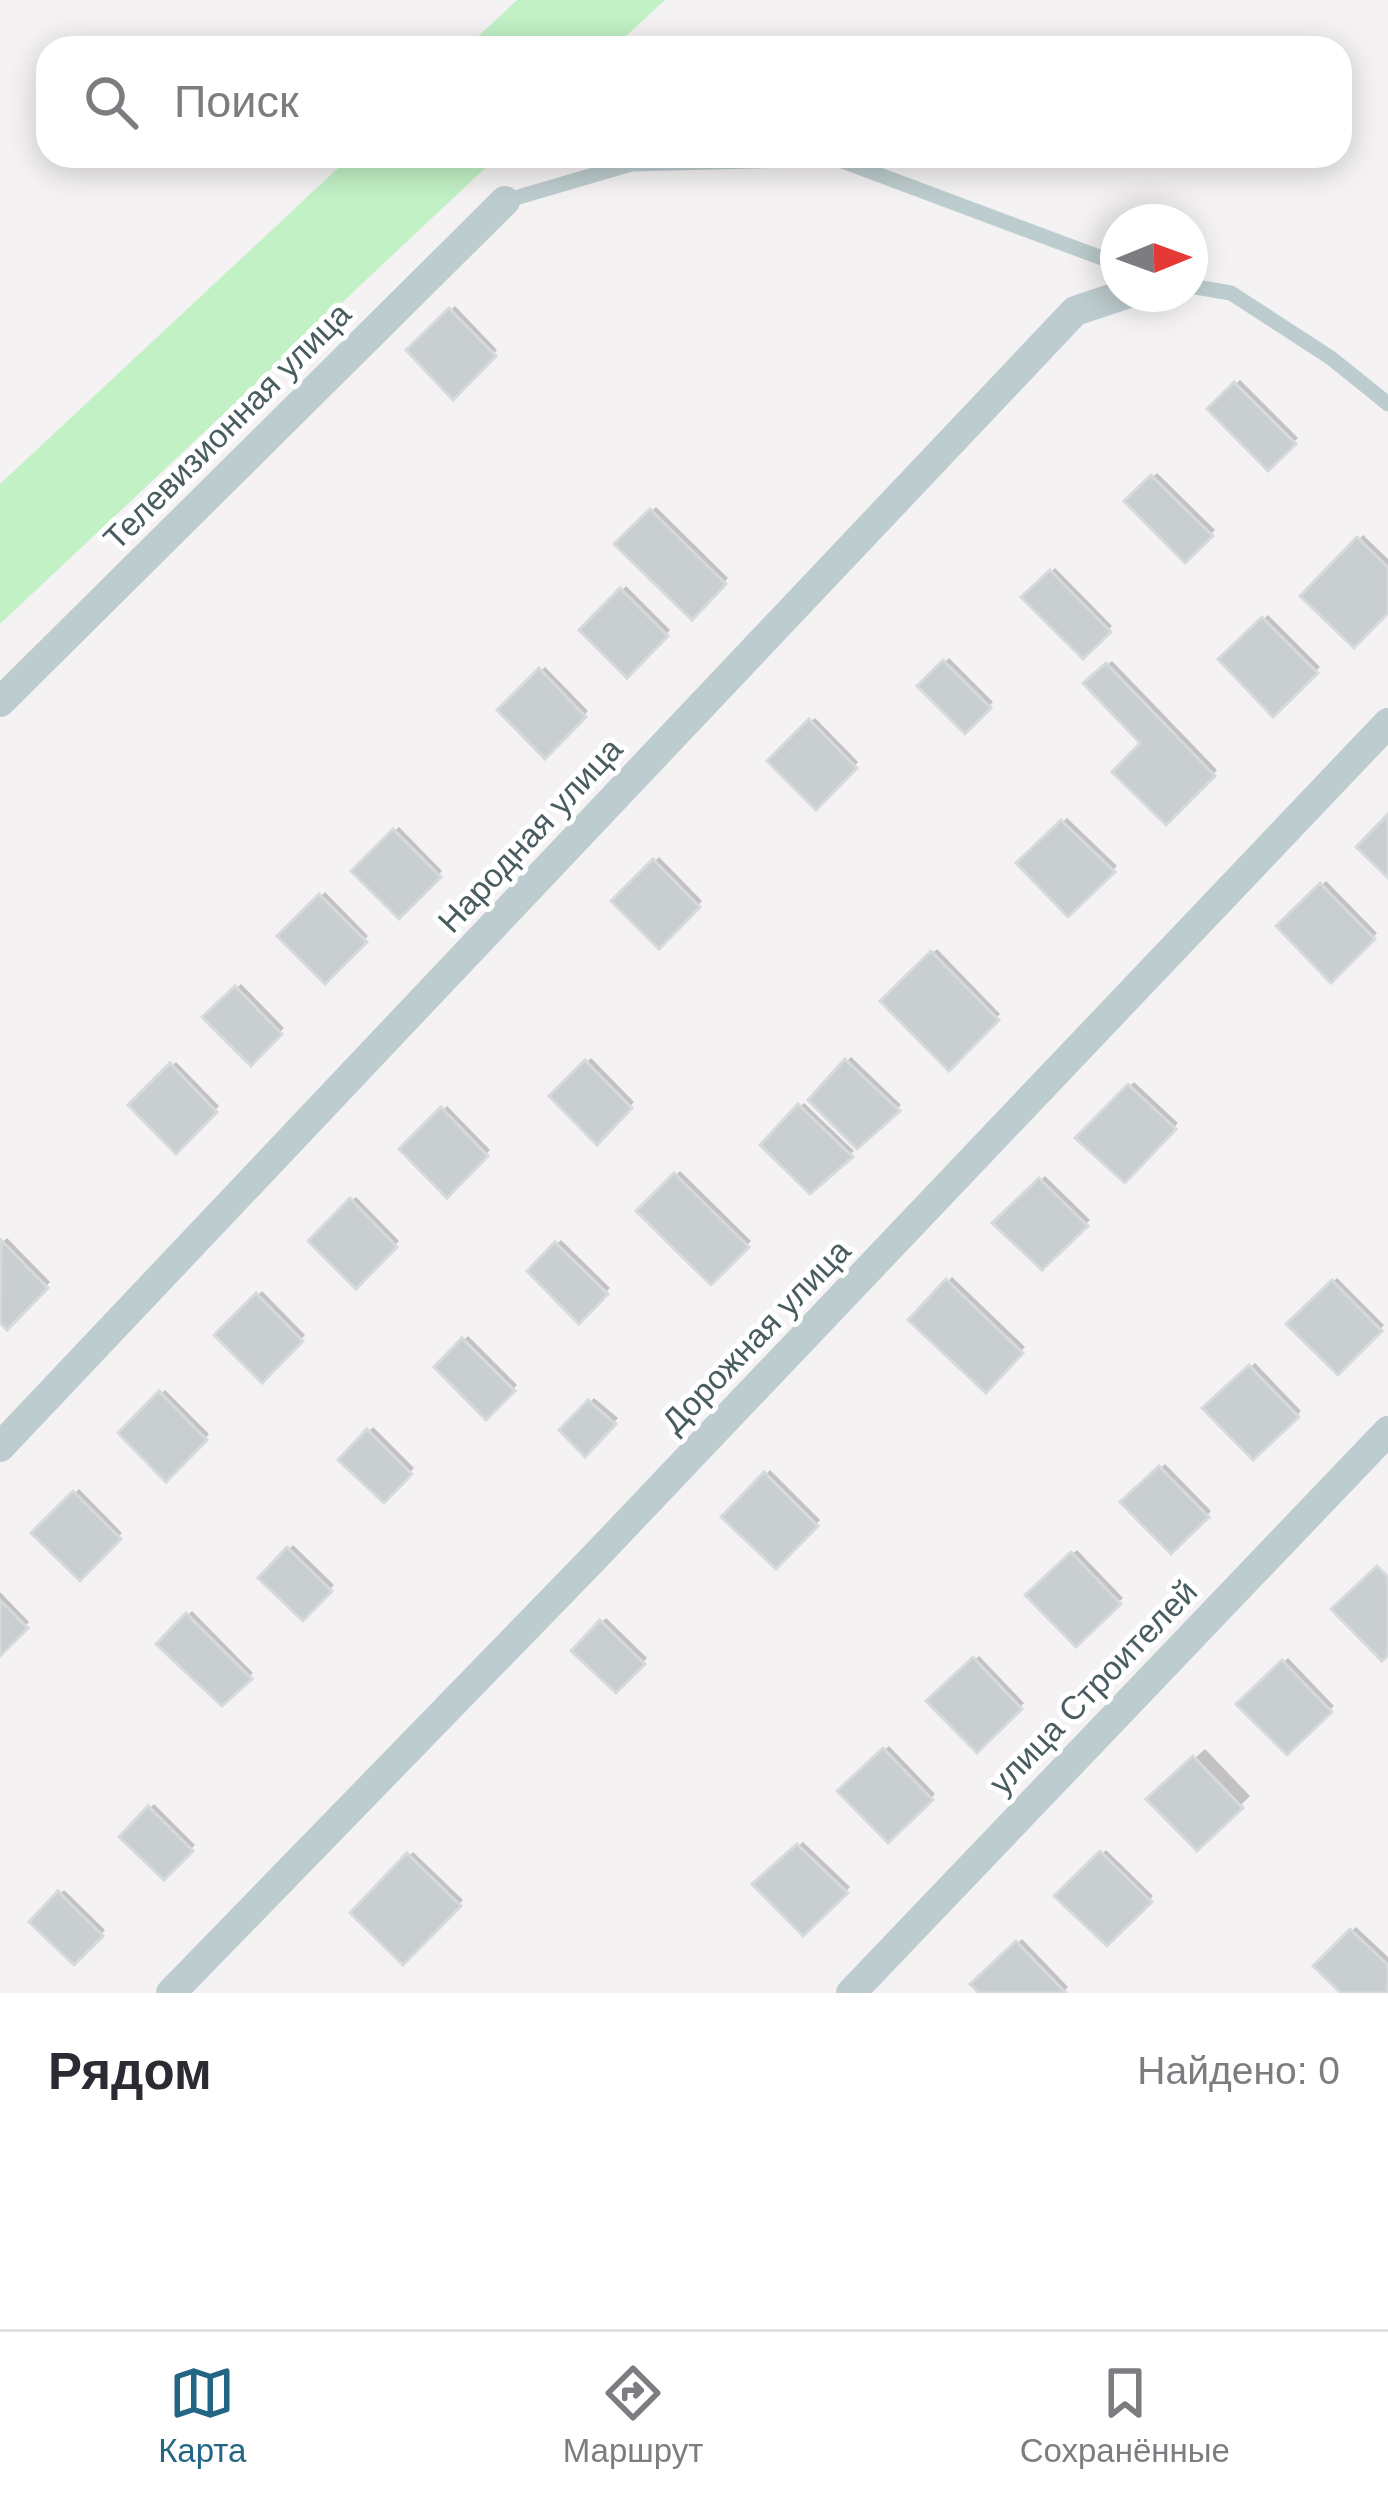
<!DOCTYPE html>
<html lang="ru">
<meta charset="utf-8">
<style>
body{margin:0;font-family:Helvetica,sans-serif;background:#f7f7f7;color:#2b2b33}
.compass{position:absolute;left:1100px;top:204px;width:108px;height:108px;border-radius:50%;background:#fff;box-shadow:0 6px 30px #0003;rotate:89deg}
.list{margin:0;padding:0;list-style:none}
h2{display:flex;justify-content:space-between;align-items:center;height:156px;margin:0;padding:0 48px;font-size:51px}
h2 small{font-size:39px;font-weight:400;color:#7c7c81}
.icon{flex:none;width:66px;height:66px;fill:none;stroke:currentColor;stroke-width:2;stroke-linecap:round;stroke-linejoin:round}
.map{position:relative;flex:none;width:1388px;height:1993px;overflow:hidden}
.search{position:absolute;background:#fff;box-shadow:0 6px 30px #0003;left:36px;right:36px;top:36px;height:132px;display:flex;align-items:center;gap:30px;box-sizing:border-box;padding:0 42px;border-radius:36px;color:#7c7c81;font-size:45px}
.sheet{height:336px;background:#fff}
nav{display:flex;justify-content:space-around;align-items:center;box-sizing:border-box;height:168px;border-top:3px solid #e1e1e2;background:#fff;font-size:33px;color:#7c7c81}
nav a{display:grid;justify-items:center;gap:6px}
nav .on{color:#236684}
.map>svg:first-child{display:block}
.green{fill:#c2f1c6}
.shadow{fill:#0003}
.building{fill:#c9cfd1;stroke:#d6dadd;stroke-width:3}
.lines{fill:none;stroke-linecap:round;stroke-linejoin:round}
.service{stroke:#bdccce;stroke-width:15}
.minor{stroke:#bdccce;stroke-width:30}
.labels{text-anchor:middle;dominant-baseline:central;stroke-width:10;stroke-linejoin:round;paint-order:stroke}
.street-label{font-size:33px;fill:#495c60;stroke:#fff}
</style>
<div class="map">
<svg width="1388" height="1993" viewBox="0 0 1388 1993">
<rect width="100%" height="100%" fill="#f4f2f3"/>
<g class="green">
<polygon points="517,0 665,0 613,48 466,48"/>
<polygon points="351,156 498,156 0,624 0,484"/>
</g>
<g class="shadow">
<polygon points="455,306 497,350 453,395 411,350"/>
<polygon points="1240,380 1298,438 1268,466 1211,409"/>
<polygon points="1157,473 1215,530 1185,559 1128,501"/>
<polygon points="656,507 728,578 692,616 618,544"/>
<polygon points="1363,535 1388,559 1388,609 1304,596"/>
<polygon points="1055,568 1112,626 1083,654 1026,597"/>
<polygon points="626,586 670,630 627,674 583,630"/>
<polygon points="1268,615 1320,667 1273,713 1222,660"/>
<polygon points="949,658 993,702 965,730 921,686"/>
<polygon points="1112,661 1217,770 1166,821 1145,743 1087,683"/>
<polygon points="545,667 588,711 545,755 501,710"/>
<polygon points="815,718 858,762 816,806 772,761"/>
<polygon points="1067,818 1117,866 1068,913 1020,863"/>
<polygon points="399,827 442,871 399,915 356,871"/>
<polygon points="659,857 702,901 659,945 615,901"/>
<polygon points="1326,881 1377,933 1331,979 1280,926"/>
<polygon points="325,892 368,936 325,980 282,936"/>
<polygon points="937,949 1000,1014 949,1067 884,1001"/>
<polygon points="241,984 284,1028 251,1062 207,1017"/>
<polygon points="851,1057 901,1105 857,1144 812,1099"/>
<polygon points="591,1058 634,1102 597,1141 553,1096"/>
<polygon points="176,1062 219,1106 176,1150 132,1105"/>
<polygon points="1134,1082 1178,1123 1125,1179 1079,1138"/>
<polygon points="804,1103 854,1151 810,1190 764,1145"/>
<polygon points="447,1106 490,1150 447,1194 403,1149"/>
<polygon points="680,1171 751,1241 711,1281 640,1211"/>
<polygon points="1045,1176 1090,1220 1042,1266 997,1223"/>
<polygon points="356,1197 399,1241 356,1285 312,1241"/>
<polygon points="7,1238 50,1282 7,1326 0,1319 0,1245"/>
<polygon points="561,1240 610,1288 579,1319 531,1271"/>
<polygon points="952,1277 1025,1347 986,1389 912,1320"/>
<polygon points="1337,1278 1384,1325 1338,1371 1290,1324"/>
<polygon points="262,1291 305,1335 262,1379 218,1335"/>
<polygon points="468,1336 517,1385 486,1416 438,1367"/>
<polygon points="1255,1363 1301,1411 1254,1455 1207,1408"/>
<polygon points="165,1390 209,1434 166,1478 122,1433"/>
<polygon points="594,1398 618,1418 585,1452 563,1430"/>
<polygon points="373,1427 414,1468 384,1499 342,1460"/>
<polygon points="1165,1464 1211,1511 1171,1550 1124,1502"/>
<polygon points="770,1470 820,1520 775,1565 726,1517"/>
<polygon points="79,1489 122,1533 80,1577 36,1533"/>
<polygon points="293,1545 334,1585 303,1616 262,1578"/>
<polygon points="1077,1550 1123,1598 1076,1643 1029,1595"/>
<polygon points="0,1592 29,1622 0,1652"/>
<polygon points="192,1611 253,1673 222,1702 161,1643"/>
<polygon points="606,1618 647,1658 616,1689 575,1651"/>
<polygon points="979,1656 1024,1703 977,1748 930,1701"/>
<polygon points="1288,1658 1334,1706 1287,1751 1240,1704"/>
<polygon points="889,1746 935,1794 888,1839 841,1791"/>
<polygon points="1205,1749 1250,1796 1197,1847 1150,1799"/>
<polygon points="154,1804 195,1845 164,1876 123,1837"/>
<polygon points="803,1842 850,1887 803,1932 756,1884"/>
<polygon points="1106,1850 1153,1896 1107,1942 1059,1896"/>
<polygon points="413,1852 463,1900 403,1961 354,1913"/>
<polygon points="64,1890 105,1930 74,1961 33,1922"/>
<polygon points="1356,1927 1388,1957 1388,1993 1345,1993 1317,1966"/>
<polygon points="1022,1939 1068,1987 1062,1993 983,1993 974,1984"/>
</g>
<g class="building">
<polygon points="449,308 496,356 453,400 406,350"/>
<polygon points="1234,382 1296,444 1268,471 1207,409"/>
<polygon points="1151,475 1213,536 1185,563 1124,501"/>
<polygon points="650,509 726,584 692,620 614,544"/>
<polygon points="1357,537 1388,567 1388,613 1354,648 1300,596"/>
<polygon points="1050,570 1111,632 1083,659 1021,597"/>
<polygon points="620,588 668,636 627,678 579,630"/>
<polygon points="1262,617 1318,673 1273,717 1218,659"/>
<polygon points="943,660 991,708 965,734 917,686"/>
<polygon points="1106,663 1215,776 1166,825 1112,772 1140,743 1083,683"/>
<polygon points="539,668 586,717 545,759 497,710"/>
<polygon points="809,719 857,768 816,810 767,761"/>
<polygon points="1388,814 1388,878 1356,847"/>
<polygon points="1061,820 1115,872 1068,917 1016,863"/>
<polygon points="393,829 441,877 399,919 351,871"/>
<polygon points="653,859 700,907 659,949 611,901"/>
<polygon points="1320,883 1375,939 1331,983 1276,926"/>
<polygon points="319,894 367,942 325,984 277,936"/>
<polygon points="931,951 999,1020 949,1071 880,1001"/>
<polygon points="235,986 282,1034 251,1066 202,1017"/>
<polygon points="845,1059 900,1111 857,1149 808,1100"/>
<polygon points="585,1060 632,1108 597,1145 549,1096"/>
<polygon points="170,1063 217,1112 176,1154 128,1105"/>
<polygon points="1128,1084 1176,1129 1125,1183 1075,1138"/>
<polygon points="798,1104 853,1157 810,1194 760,1145"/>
<polygon points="441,1107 488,1156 447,1198 399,1149"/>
<polygon points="674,1173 749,1247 711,1285 636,1211"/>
<polygon points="1039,1178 1088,1226 1042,1270 992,1223"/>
<polygon points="350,1198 397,1247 356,1289 308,1241"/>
<polygon points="1,1240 48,1288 7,1330 0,1323"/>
<polygon points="555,1242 608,1294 579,1324 527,1271"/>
<polygon points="946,1279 1023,1353 986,1393 908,1320"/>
<polygon points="1332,1280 1382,1331 1338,1375 1286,1324"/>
<polygon points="256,1293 303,1341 262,1383 214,1335"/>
<polygon points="462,1338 515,1391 486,1420 434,1367"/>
<polygon points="1249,1365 1299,1417 1253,1460 1202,1408"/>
<polygon points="159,1391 207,1440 166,1482 118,1433"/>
<polygon points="588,1400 616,1424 585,1457 559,1430"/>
<polygon points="367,1429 412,1474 384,1503 338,1460"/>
<polygon points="1159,1466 1209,1517 1171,1554 1120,1502"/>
<polygon points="764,1472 818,1526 776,1569 721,1517"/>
<polygon points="73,1491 121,1539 80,1581 31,1533"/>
<polygon points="287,1547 332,1591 303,1621 258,1578"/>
<polygon points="1071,1552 1121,1604 1076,1647 1025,1595"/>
<polygon points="1377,1566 1388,1577 1388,1655 1382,1661 1331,1609"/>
<polygon points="0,1600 28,1628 0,1656"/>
<polygon points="186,1613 252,1679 222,1706 156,1644"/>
<polygon points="600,1620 645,1664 616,1693 571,1651"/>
<polygon points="973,1657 1022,1709 977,1753 926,1701"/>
<polygon points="1282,1660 1332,1712 1287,1755 1236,1704"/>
<polygon points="883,1748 933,1800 888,1843 837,1791"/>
<polygon points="1193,1756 1243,1808 1197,1851 1146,1799"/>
<polygon points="148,1806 193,1851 164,1880 119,1837"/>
<polygon points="797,1844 848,1893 803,1936 752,1884"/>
<polygon points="1100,1851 1152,1902 1107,1946 1054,1896"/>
<polygon points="407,1853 461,1906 403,1965 350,1913"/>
<polygon points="58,1891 103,1936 74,1965 29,1922"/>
<polygon points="1350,1929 1388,1965 1388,1993 1341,1993 1313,1966"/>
<polygon points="1016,1941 1066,1993 979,1993 970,1984"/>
</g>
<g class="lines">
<g class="service">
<polyline points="505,201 631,164 837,159 1118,264"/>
<polyline points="1190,286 1231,293 1331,358 1388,404"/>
</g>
<g class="minor">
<polyline points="0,702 505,201"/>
<polyline points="0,1447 1075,311 1126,294"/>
<polyline points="171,1993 591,1561 1388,723"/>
<polyline points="851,1993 1388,1431"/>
</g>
</g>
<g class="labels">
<g class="street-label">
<text transform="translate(227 426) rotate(-45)">Телевизионная улица</text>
<text transform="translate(530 835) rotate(-47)">Народная улица</text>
<text transform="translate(756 1336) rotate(-46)">Дорожная улица</text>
<text transform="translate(1093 1687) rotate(-46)">улица Строителей</text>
</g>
</g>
</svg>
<svg class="compass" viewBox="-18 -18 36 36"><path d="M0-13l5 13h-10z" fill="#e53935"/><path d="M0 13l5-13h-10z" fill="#7c7c81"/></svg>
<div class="search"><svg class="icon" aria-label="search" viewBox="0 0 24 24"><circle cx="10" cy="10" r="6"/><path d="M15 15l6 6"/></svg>Поиск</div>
</div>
<section class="sheet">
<h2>Рядом<small>Найдено: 0</small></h2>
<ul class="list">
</ul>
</section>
<nav>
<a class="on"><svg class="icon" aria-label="map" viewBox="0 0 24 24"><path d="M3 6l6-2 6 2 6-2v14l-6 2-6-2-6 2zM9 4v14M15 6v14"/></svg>Карта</a>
<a><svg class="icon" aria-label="directions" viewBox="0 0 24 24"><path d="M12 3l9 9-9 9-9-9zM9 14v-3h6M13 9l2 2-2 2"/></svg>Маршрут</a>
<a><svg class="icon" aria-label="saved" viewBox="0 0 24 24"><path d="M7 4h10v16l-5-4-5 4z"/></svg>Сохранённые</a>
</nav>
